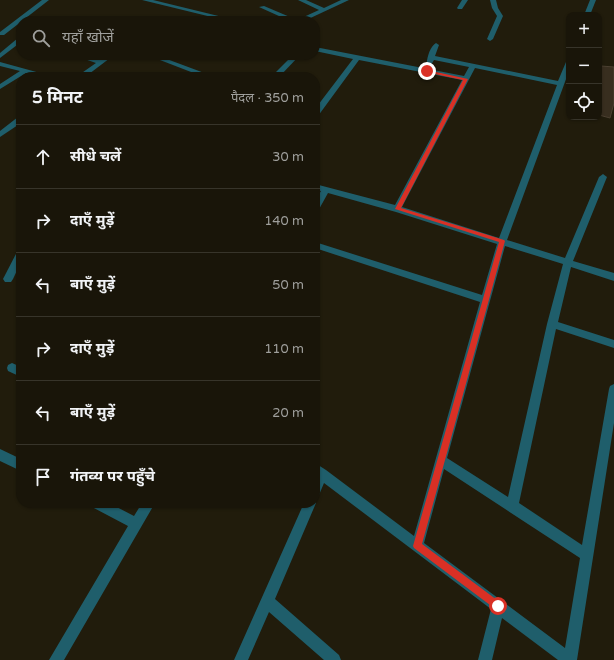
<!DOCTYPE html>
<html lang="hi">
<meta charset="utf-8">
<style>
body{margin:0;font-family:"Varela Round","Noto Sans Devanagari",sans-serif;background:#221e12;color:#f1f3f6}
.controls{position:absolute;right:12px;top:12px;display:grid;overflow:hidden;border-radius:8px;box-shadow:0 1px 3px #0004}
.controls button{width:36px;height:36px;display:grid;place-items:center;padding:0;border:0;border-bottom:1px solid #37342a;background:#191509;color:#f1f3f6;font:20px sans-serif}
.stop{position:absolute;width:12px;height:12px;margin:-9px;border:3px solid #d93025;border-radius:50%;background:#fff}
.stop.end{background:#d93025;border-color:#fff;box-shadow:0 1px 4px #0008}
.list{margin:0;padding:0;list-style:none}
h2{display:flex;justify-content:space-between;align-items:center;height:52px;margin:0;padding:0 16px;font-size:17px}
h2 small{font-size:13px;font-weight:400;color:#9f9f9c}
.list li{display:grid;grid-template-columns:26px 1fr auto;gap:12px;align-items:center;box-sizing:border-box;height:64px;padding:0 16px;border-top:1px solid #37342a}
.list b{display:block;font-size:15px;white-space:nowrap}
.list em{font-size:13px;font-style:normal;color:#9f9f9c}
.icon{flex:none;width:22px;height:22px;fill:none;stroke:currentColor;stroke-width:2;stroke-linecap:round;stroke-linejoin:round}
.map{position:relative;flex:none;width:614px;height:660px;overflow:hidden}
.search{position:absolute;background:#191509;box-shadow:0 1px 3px #0004;left:16px;top:16px;width:304px;height:44px;display:flex;align-items:center;gap:10px;box-sizing:border-box;padding:0 14px;border-radius:16px;color:#9f9f9c;font-size:15px}
.panel{position:absolute;background:#191509;box-shadow:0 1px 3px #0004;left:16px;top:72px;width:304px;height:436px;border-radius:16px}
.map>svg:first-child{display:block}
.building{fill:#382e1f;stroke:#4b4031}
.lines{fill:none;stroke-linecap:round;stroke-linejoin:round}
.minor{fill:#1f5e6b;fill-rule:evenodd}
.route{fill:#d93025}
</style>
<div class="map">
<svg width="614" height="660" viewBox="0 0 614 660">
<rect width="100%" height="100%" fill="#211c0c"/>
<polygon class="building" points="601,66 614,67 614,103 610,118 599,115 599,74"/>
<g class="lines">
<g class="minor">
<polygon points="42,0 49,0 4,35 0,35 0,32"/>
<polygon points="142,0 153,0 239,21 228,21"/>
<polygon points="298,0 306,0 324,8 341,0 349,0 304,21 290,21 259,7 264,6 297,20 319,10"/>
<polygon points="462,0 468,0 462,9 458,9 457,8"/>
<polygon points="490,0 496,0 498,8 503,16 493,39 490,41 487,39 497,16 492,8"/>
<polygon points="590,0 596,0 590,15 584,15"/>
<polygon points="21,37 21,42 0,58 0,53 18,38"/>
<path d="M436,43l3,2 -4,11 123,25 8,-19 3,-2v11l-62,169 58,18 34,-81 4,-3 4,3 -34,84 41,12v8l-43,-14 -13,55 56,18v8l-58,-19 -37,174 63,42 27,-156 1,-3 4,-2v39l-37,237h-19l-56,-42 -10,42h-14l13,-51 -167,-126 -5,12 -4,2v-34l11,7 88,66 66,-234 -165,-54v-6l167,53 15,-51 -101,-32 -68,-19 -10,18 -3,1v-11l6,-10 -6,-1v-6l80,21 67,-125 -103,-20 -41,56h-3v-7l38,-50 -38,-8v-4l149,29 5,-9 -35,-7 -3,5h-4c-1,-5 3,-19 9,-22zM475,68l82,17 -58,153 -97,-31zM505,246l58,18 -16,60 -39,173 -61,-39zM444,469l136,89 -15,90 -141,-105z"/>
<polygon points="73,55 84,55 100,60 107,55 114,55 85,77 76,77 96,63"/>
<polygon points="147,55 156,55 215,77 204,77"/>
<polygon points="293,55 300,55 279,77 271,77"/>
<polygon points="0,62 51,76 53,77 41,77 26,73 0,89 0,84 20,71 0,66"/>
<polygon points="18,117 21,117 21,123 0,137 0,131"/>
<polygon points="21,249 21,262 13,279 11,282 5,282 3,279 18,250"/>
<polygon points="12,363 21,367 21,377 8,371 7,368 8,365"/>
<polygon points="0,449 21,459 21,471 0,461"/>
<polygon points="315,501 316,503 275,599 339,655 341,660 324,660 269,612 248,660 234,660 304,503 315,503"/>
<polygon points="90,503 109,503 134,516 142,503 155,503 64,660 49,660 128,526 92,507"/>
</g>
</g>
<polygon class="route" points="427,70 468,79 401,208 504,240 505,241 422,544 501,603 502,606 501,609 498,611 414,548 413,546 499,242 395,209 463,80 425,72"/>
</svg>
<div class="controls">
<button>+</button>
<button>−</button>
<button><svg class="icon" aria-label="locate" viewBox="0 0 24 24"><circle cx="12" cy="12" r="6"/><path d="M12 2v4M12 18v4M2 12h4M18 12h4"/></svg></button>
</div>
<div class="stop" style="left:498px;top:606px"></div>
<div class="stop end" style="left:427px;top:71px"></div>
<div class="search"><svg class="icon" aria-label="search" viewBox="0 0 24 24"><circle cx="10" cy="10" r="6"/><path d="M15 15l6 6"/></svg>यहाँ खोजें</div>
<section class="panel">
<h2>5 मिनट<small>पैदल · 350 m</small></h2>
<ul class="list">
<li><svg class="icon" aria-label="ahead" viewBox="0 0 24 24"><path d="M12 20V5M6 11l6-6 6 6"/></svg><div><b>सीधे चलें</b></div><em>30 m</em></li>
<li><svg class="icon" aria-label="right" viewBox="0 0 24 24"><path d="M7 20v-9h11M14 6l5 5-5 5"/></svg><div><b>दाएँ मुड़ें</b></div><em>140 m</em></li>
<li><svg class="icon" aria-label="left" viewBox="0 0 24 24"><path d="M17 20v-9H6M10 6l-5 5 5 5"/></svg><div><b>बाएँ मुड़ें</b></div><em>50 m</em></li>
<li><svg class="icon" aria-label="right" viewBox="0 0 24 24"><path d="M7 20v-9h11M14 6l5 5-5 5"/></svg><div><b>दाएँ मुड़ें</b></div><em>110 m</em></li>
<li><svg class="icon" aria-label="left" viewBox="0 0 24 24"><path d="M17 20v-9H6M10 6l-5 5 5 5"/></svg><div><b>बाएँ मुड़ें</b></div><em>20 m</em></li>
<li><svg class="icon" aria-label="arrive" viewBox="0 0 24 24"><path d="M6 21V4h12l-3 4 3 4H6"/></svg><div><b>गंतव्य पर पहुँचे</b></div></li>
</ul>
</section>
</div>
